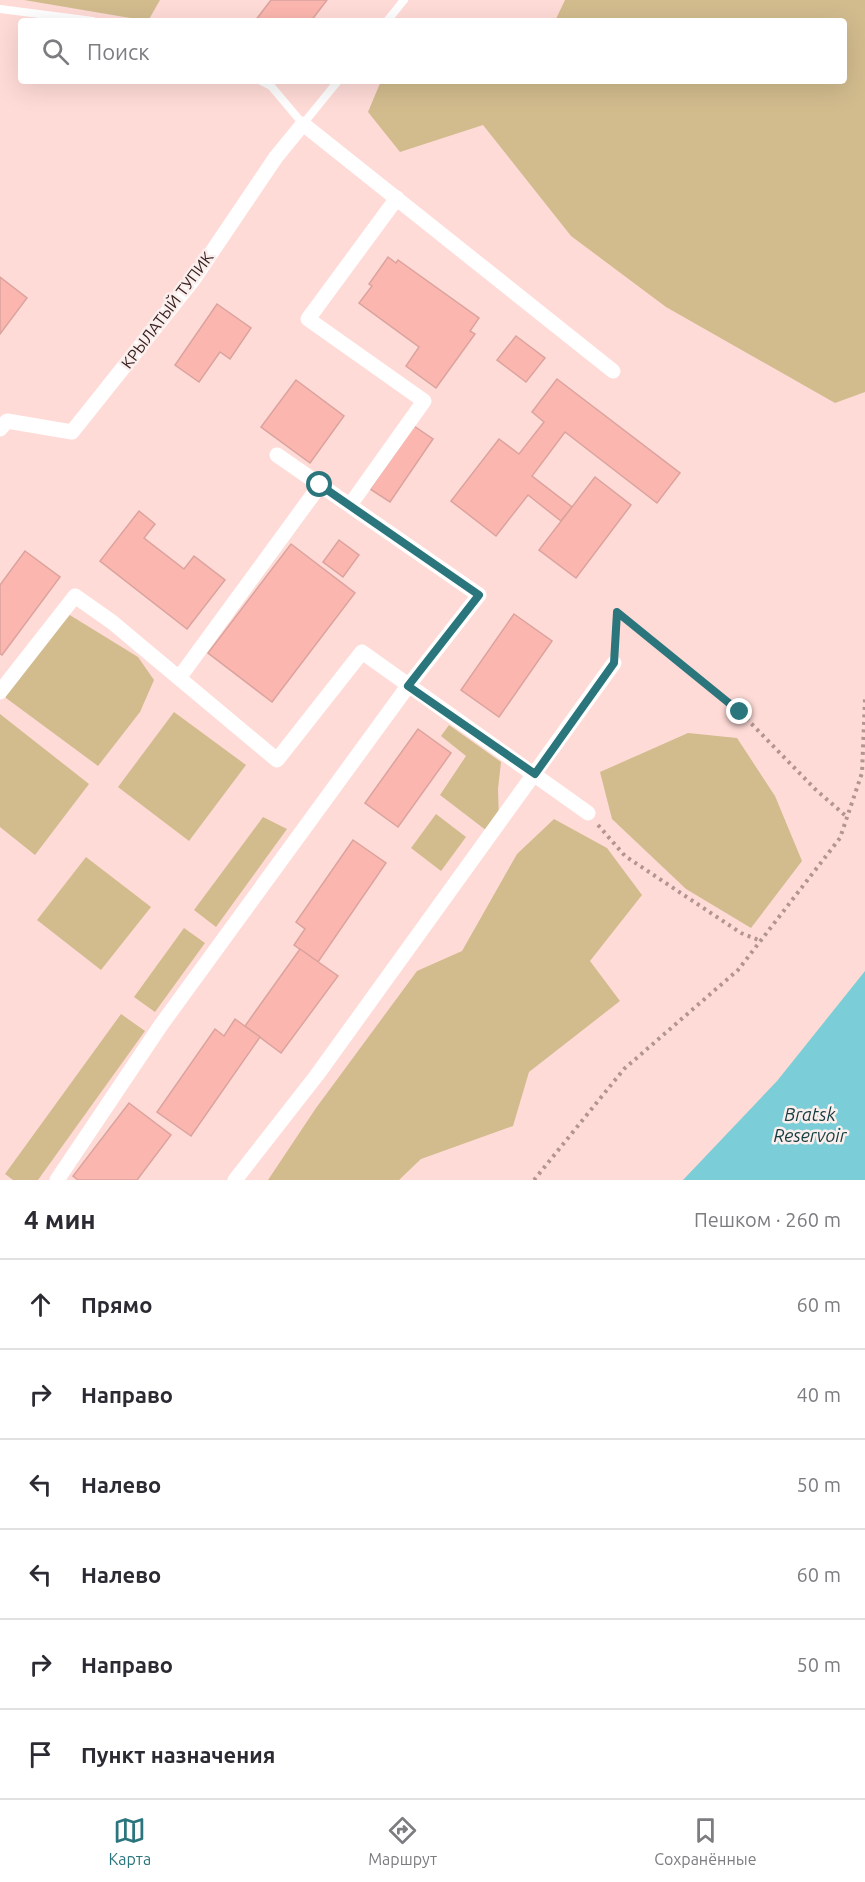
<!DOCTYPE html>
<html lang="ru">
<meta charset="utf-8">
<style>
body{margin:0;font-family:Ubuntu,sans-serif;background:#f7f7f7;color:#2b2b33}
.stop{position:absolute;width:18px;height:18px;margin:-14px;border:4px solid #2b757c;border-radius:50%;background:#fff}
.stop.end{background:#2b757c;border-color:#fff;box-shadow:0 2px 6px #0008}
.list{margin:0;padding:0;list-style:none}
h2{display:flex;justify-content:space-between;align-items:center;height:78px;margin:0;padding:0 24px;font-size:26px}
h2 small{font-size:20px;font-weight:400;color:#7c7c81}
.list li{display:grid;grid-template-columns:39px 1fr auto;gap:18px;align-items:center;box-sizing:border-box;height:90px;padding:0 24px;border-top:2px solid #e1e1e2}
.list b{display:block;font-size:22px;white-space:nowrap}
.list em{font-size:20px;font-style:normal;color:#7c7c81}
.icon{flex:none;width:33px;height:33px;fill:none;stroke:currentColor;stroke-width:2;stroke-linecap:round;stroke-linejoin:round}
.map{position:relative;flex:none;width:865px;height:1180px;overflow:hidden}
.search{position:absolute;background:#fff;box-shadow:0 6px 24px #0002;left:18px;right:18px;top:18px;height:66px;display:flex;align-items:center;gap:15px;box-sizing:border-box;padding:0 21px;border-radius:6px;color:#7c7c81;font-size:22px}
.sheet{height:618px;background:#fff}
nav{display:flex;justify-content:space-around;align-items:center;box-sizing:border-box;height:84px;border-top:2px solid #e1e1e2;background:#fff;font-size:16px;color:#7c7c81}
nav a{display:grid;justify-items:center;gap:3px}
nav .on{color:#2b757c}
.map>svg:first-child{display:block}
.green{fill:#d2bc8e}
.water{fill:#7bcdd7}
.building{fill:#fbb6af;stroke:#dba39d;stroke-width:1.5}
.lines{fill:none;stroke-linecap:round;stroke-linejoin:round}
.path{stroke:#b29490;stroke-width:4;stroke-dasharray:3 4.5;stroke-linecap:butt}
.lane{stroke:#fff;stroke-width:8}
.street{stroke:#fff;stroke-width:15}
.route{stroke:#2b757c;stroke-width:8}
.labels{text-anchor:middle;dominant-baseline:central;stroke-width:5;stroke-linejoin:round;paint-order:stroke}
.street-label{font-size:16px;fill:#382220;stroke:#fbefed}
.water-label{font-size:18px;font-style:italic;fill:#153c41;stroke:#fbefed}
</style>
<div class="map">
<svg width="865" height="1180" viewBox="0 0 865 1180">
<rect width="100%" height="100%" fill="#ffdbd7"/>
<g class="green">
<polygon points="24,0 160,0 148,21"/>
<polygon points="565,0 865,0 865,392 835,403 666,307 571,236 483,125 400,152 368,112 381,81 844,81 844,21 555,21"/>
<polygon points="60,609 138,657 154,680 140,712 98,766 6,698 2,686"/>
<polygon points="174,712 246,765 189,841 118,787"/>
<polygon points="0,714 89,784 35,855 0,827"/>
<polygon points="449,725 501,762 498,789 499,820 487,831 440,795 466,756 441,736"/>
<polygon points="688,733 737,738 775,796 802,861 751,928 686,889 612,819 600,772"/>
<polygon points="436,814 466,837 441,871 411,848"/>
<polygon points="263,817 287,829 216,927 194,910"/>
<polygon points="554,819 607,848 642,895 590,961 620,1001 529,1072 513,1126 421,1159 399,1180 268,1180 316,1108 417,971 462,951 517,854"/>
<polygon points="86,857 151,907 101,970 37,920"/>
<polygon points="184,928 205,943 155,1012 134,997"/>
<polygon points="121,1014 145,1031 38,1180 13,1180 5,1174"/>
</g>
<polygon class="water" points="865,971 865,1180 683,1180 777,1081"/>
<g class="building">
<polygon points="271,0 327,0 311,21 255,21"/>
<polygon points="388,257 396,263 398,260 479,318 470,331 475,334 436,388 406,366 419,347 359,303 372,286 369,284"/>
<polygon points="0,277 27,298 0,334"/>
<polygon points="217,304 251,328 230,359 220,352 199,382 175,365"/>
<polygon points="516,336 545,358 526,382 497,360"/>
<polygon points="557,379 680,473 657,503 565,432 532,476 572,507 561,521 528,495 496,536 451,501 499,439 519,454 544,422 532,412"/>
<polygon points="296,380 344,416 310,463 261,427"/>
<polygon points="414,426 433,439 390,502 370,489"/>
<polygon points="595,477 631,505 576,578 539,550"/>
<polygon points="139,511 155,524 144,538 184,569 194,556 225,580 187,629 100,561"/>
<polygon points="339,540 359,555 343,577 323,562"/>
<polygon points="291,544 355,593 272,702 208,653"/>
<polygon points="25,551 60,577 2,655 0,654 0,585"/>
<polygon points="514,614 552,641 499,717 461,690"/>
<polygon points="418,729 451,753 398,827 365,803"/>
<polygon points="353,840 386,863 318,962 294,945 305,929 296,922"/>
<polygon points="300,949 338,976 281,1053 245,1026"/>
<polygon points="235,1019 260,1037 191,1136 157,1112 215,1029 224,1036"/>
<polygon points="129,1103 171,1135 137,1180 78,1180 73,1176"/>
</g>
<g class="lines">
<g class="path">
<polyline points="615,647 617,612 740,712 815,789 847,817"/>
<polyline points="598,825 625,856 741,933 761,941"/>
<polyline points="534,1180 624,1069 738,970 840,838 862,773 865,699"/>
</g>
<g class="lane">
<polyline points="0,9 93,21"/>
<polyline points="387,21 404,0"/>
<polyline points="261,81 271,86 303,124 338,81"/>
</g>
<g class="street">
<polyline points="0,429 7,421 72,432 193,280 276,157 303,124 613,371"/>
<polyline points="350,505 424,401 308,319 397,198"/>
<polyline points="179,678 320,485"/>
<polyline points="0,692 75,596 112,622 277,760 362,652 588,813"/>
<polyline points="57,1180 161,1025 408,686 479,595 277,455"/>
<polyline points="235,1180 317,1075 614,663"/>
</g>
</g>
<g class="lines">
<polyline class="route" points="320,485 479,595 408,686 535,774 614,663 617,612 740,712"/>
</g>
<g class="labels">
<g class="street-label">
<text transform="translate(167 310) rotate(-53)">КРЫЛАТЫЙ ТУПИК</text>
</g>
<g class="water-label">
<text x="810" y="1114">Bratsk<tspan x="810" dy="21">Reservoir</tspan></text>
</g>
</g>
</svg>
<div class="stop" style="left:320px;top:485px"></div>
<div class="stop end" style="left:740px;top:712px"></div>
<div class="search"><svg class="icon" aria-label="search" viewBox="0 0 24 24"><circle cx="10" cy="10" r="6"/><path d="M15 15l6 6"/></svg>Поиск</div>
</div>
<section class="sheet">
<h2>4 мин<small>Пешком · 260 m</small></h2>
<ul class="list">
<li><svg class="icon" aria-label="ahead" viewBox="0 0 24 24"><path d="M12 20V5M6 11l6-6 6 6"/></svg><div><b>Прямо</b></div><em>60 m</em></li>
<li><svg class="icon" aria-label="right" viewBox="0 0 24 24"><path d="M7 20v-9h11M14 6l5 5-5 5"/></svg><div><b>Направо</b></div><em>40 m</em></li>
<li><svg class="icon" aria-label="left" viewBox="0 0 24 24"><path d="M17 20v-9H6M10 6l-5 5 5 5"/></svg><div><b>Налево</b></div><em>50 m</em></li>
<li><svg class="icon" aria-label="left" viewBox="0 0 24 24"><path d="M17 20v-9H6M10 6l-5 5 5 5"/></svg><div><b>Налево</b></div><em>60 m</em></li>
<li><svg class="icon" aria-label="right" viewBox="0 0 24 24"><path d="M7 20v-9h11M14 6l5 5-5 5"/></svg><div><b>Направо</b></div><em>50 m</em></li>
<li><svg class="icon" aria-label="arrive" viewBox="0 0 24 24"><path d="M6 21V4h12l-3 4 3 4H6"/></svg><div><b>Пункт назначения</b></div></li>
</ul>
</section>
<nav>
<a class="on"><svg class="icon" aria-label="map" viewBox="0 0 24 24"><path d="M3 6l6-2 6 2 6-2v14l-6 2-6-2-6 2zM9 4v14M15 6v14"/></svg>Карта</a>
<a><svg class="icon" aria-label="directions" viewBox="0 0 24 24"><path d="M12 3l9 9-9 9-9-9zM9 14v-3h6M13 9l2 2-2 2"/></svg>Маршрут</a>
<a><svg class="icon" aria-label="saved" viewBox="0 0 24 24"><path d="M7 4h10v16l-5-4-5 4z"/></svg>Сохранённые</a>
</nav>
